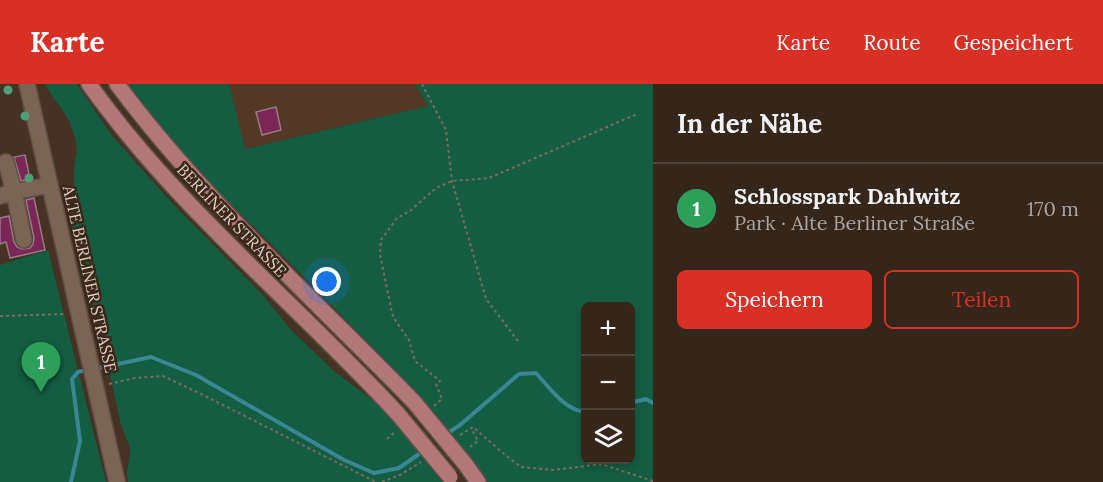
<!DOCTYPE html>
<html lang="de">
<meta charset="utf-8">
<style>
body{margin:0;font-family:Lora,serif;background:#3f3227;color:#f1f3f6}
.controls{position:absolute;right:18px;bottom:18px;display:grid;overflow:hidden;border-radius:9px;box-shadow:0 3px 9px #0003}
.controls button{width:54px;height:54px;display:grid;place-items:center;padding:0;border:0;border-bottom:2px solid #4e4339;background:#34261a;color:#f1f3f6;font:30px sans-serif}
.you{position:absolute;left:327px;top:198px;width:21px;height:21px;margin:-15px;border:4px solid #fff;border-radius:50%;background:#1a73e8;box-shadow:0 0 0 9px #1a73e833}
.badge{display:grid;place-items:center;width:39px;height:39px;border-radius:50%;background:#d93025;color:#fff;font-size:20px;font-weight:700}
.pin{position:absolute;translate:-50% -50px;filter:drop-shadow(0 2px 3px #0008)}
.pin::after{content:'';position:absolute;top:32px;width:21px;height:18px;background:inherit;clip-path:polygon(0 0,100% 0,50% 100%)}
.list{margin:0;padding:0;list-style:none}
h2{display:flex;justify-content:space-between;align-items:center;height:78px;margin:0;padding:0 24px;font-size:26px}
h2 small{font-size:20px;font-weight:400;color:#a9a5a2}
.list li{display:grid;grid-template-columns:39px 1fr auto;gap:18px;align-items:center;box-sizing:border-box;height:90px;padding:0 24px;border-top:2px solid #4e4339}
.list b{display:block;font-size:22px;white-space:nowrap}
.list p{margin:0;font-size:20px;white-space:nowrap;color:#a9a5a2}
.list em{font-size:20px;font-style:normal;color:#a9a5a2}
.actions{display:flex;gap:12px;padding:18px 24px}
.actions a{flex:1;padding:14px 0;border:2px solid #d93025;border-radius:9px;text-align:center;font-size:21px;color:#d93025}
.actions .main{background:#d93025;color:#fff}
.icon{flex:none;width:33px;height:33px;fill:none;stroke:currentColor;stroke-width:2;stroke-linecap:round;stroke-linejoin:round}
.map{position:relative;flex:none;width:653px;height:398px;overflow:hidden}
header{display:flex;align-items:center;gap:36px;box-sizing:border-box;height:84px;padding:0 30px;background:#d93025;color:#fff}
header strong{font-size:28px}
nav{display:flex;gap:33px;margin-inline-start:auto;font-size:21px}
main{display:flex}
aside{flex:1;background:#34261a}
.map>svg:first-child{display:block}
.built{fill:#543a26}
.green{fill:#145d43;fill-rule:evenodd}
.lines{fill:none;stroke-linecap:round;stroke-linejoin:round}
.stream{stroke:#3b8692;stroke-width:4}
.building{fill:#7a2756;stroke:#967a87;stroke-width:1.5}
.minor-casing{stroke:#615044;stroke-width:18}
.major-casing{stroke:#615044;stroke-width:18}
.path{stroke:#7b6a5d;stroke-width:2;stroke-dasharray:3 3;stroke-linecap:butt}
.minor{stroke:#7b6454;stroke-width:15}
.major{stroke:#b2777b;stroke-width:15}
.major-bridge-casing{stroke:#615044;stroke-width:18;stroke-linecap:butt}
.major-bridge{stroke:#b2777b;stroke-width:15}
.tree{fill:#519d76}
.labels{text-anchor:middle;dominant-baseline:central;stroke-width:5;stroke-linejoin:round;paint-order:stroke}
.street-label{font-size:16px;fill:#ded1c8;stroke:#3b2819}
</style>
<header>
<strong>Karte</strong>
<nav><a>Karte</a><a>Route</a><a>Gespeichert</a></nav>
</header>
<main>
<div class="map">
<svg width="653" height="398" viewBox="0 0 653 398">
<rect width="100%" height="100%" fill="#453223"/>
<polygon class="built" points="229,0 415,0 428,22 244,65"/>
<g class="green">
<polygon points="45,0 77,0 113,53 174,121 261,209 292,247 335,288 374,317 392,335 442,398 128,398 127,388 130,368 129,361 121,341 99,240 90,224 71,138 74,118 74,84 77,67 75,53 69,37 60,22 54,15"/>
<path d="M127,0h102l16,65 183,-43 -13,-22h238v398h-166l-48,-64 -19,-21 -103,-107 -107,-107 -46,-51zM586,222h44v154h-44z"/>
<polygon points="48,166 106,398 0,398 0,181"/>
</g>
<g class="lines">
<g class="stream">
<polyline points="94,285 151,273 196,291 344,376 374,389 399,384 422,368"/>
<polyline points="630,319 646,315 653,319"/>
<path d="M445,351l15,-10 59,-51 17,-1c13,14 29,38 50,39"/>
<polyline points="71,398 80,357 72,295 78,288 86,286"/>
</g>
</g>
<g class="building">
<polygon points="276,23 281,46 262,51 256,28"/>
<polygon points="25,71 30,95 21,97 14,73"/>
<polygon points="34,114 45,166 10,174 6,158 0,160 0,134 9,132 14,158 17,163 22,165 30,164 33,160 34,154 26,116"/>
</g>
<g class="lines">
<g class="minor-casing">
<g id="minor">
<polyline points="27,0 117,398"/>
<polyline points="6,78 14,108 50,101"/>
<polyline points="0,112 14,108 24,156"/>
</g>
</g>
<g class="major-casing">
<g id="major">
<path d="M89,0c88,124 207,219 309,330"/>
<path d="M117,0c87,117 196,214 297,318"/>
<polyline points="466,381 478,398"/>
</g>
</g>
<g class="path">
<polyline points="422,0 446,46 452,97 486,215 518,257"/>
<polyline points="0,232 66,230"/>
<polyline points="109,300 135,294 163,292 201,310 376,398"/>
<polyline points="434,322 442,315 436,300 440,297 415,277 409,256 393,233 380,171 381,156 397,134 410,127 436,104 452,97 489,94 637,30"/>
<polyline points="460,351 473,343 504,370 521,383 554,386 601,380 653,397"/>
<polyline points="387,355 396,347"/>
<polyline points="470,363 478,357 471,344"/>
<polyline points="382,398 400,391 421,378"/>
</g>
<use href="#minor" class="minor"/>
<use href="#major" class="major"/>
<g class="major-bridge-casing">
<g id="major-bridge">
<polyline points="414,318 466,381"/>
<polyline points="398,330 450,393"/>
</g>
</g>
<use href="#major-bridge" class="major-bridge"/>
</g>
<g class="tree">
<circle cx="8" cy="6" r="4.5"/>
<circle cx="25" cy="32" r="4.5"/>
<circle cx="29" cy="94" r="4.5"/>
</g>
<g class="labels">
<g class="street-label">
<text transform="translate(232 136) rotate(46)">BERLINER STRASSE</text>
<text transform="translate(90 195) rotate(77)">ALTE BERLINER STRASSE</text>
</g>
</g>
</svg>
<div class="controls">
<button>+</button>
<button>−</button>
<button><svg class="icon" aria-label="layers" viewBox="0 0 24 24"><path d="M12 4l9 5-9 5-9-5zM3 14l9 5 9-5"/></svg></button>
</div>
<div class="you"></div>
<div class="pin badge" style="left:41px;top:308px;background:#2e9e5b">1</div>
</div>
<aside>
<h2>In der Nähe<small></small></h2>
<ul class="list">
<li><span class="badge" style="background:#2e9e5b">1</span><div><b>Schlosspark Dahlwitz</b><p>Park · Alte Berliner Straße</p></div><em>170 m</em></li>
</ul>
<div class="actions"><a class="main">Speichern</a><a>Teilen</a></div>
</aside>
</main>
